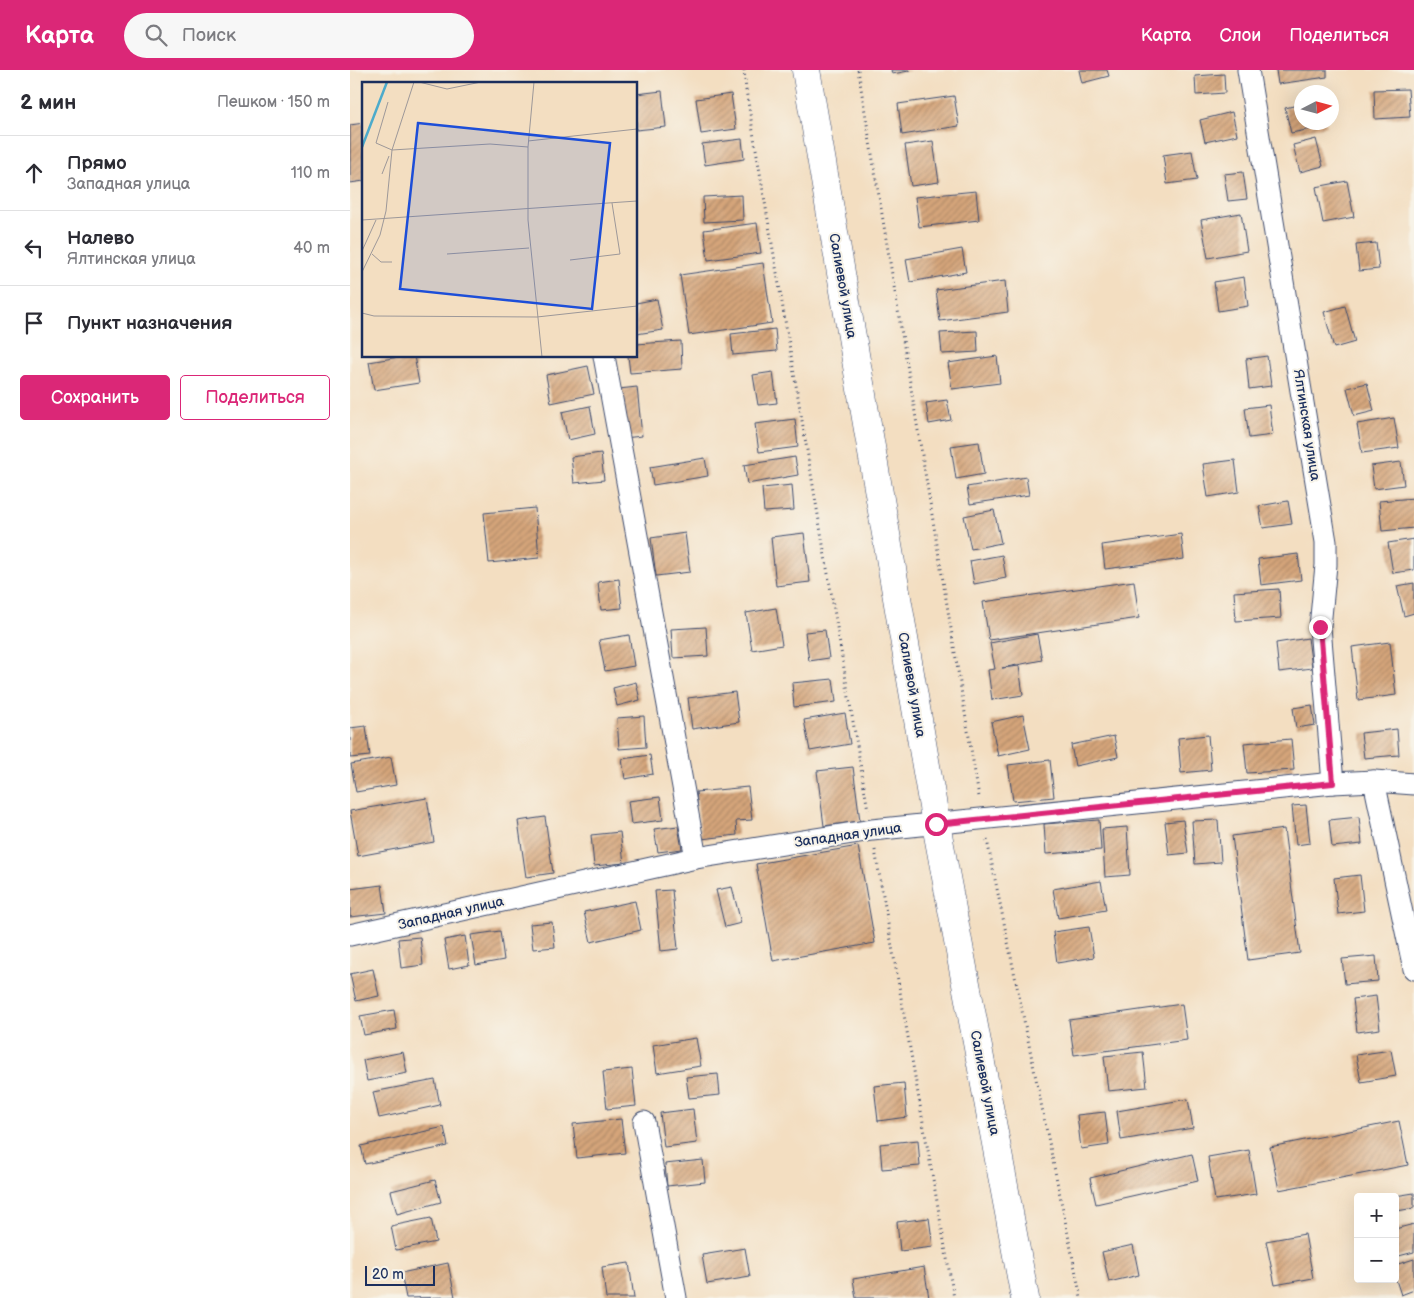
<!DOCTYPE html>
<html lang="ru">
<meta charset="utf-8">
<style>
body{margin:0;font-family:"Balsamiq Sans",sans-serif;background:#f7f7f7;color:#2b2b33}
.controls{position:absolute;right:15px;bottom:15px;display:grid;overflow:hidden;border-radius:5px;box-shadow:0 5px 20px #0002}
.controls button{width:45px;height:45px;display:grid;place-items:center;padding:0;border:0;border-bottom:1px solid #e1e1e2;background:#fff;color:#2b2b33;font:25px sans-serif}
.compass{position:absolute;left:944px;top:15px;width:45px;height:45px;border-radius:50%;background:#fff;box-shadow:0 5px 20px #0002;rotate:84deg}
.scale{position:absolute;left:15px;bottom:12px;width:70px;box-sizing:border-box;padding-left:5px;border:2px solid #1b2f5e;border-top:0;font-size:14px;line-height:18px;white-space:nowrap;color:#1b2f5e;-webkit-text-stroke:4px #f7f3e8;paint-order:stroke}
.stop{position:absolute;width:15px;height:15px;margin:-11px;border:4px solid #db2777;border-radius:50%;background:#fff}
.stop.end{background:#db2777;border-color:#fff;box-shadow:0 1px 5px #0008}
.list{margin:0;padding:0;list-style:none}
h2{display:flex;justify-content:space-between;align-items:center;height:65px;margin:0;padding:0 20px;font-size:21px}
h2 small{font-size:16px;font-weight:400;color:#7c7c81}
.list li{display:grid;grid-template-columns:32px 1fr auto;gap:15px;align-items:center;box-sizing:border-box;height:75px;padding:0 20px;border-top:1px solid #e1e1e2}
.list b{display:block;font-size:19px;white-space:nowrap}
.list p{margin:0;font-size:16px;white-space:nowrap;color:#7c7c81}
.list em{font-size:16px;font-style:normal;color:#7c7c81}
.actions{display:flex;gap:10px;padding:15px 20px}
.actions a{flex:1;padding:11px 0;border:1px solid #db2777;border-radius:5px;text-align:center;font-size:18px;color:#db2777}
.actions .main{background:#db2777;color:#fff}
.icon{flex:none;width:28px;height:28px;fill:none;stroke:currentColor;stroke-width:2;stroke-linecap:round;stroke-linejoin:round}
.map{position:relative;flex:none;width:1064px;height:1228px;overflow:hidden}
header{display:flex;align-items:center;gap:30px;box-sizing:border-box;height:70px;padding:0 25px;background:#db2777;color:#fff}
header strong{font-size:24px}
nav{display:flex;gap:28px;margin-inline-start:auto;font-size:18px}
.search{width:350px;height:45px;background:#f7f7f7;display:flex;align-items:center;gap:12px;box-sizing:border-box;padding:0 18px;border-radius:28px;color:#7c7c81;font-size:19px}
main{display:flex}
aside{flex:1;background:#fff}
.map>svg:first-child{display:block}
.building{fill:url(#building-hatch)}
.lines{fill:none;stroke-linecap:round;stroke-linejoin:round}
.street-casing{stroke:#3b496d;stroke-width:23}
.secondary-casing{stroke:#3b496d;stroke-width:29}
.path{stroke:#3b496d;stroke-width:3;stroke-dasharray:1 4;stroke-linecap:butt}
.street{stroke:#fff;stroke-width:21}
.secondary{stroke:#fff;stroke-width:28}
.route{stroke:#db2777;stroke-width:6}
.labels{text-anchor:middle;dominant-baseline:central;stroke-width:4;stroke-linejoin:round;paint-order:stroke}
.street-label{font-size:14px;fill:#1b2f5e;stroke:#f7f3e8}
.inset-river{fill:none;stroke:#4dabcb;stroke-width:2.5}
.inset-road{fill:none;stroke:#9d9899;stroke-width:1}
.view{fill:#1d4ed8;fill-opacity:0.15;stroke:#1d4ed8;stroke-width:2.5}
.inset-edge{fill:none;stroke:#1b2f5e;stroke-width:2.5}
</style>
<header>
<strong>Карта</strong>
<div class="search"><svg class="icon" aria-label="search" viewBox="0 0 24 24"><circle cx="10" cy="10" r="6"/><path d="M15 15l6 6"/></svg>Поиск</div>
<nav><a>Карта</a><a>Слои</a><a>Поделиться</a></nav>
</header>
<main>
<aside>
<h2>2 мин<small>Пешком · 150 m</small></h2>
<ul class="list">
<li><svg class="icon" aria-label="ahead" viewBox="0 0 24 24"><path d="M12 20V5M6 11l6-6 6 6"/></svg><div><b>Прямо</b><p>Западная улица</p></div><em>110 m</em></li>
<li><svg class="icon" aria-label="left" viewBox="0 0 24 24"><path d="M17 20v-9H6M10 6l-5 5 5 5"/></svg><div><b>Налево</b><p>Ялтинская улица</p></div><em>40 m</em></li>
<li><svg class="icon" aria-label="arrive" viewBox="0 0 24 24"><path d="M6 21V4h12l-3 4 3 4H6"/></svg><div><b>Пункт назначения</b></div></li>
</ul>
<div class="actions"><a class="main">Сохранить</a><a>Поделиться</a></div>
</aside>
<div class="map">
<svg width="1064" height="1228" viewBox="0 0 1064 1228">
<defs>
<pattern id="building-hatch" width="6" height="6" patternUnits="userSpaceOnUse" patternTransform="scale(1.25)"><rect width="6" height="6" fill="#d5a57a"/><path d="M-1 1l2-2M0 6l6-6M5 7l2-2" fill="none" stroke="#ac8767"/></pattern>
</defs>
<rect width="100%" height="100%" fill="#f7f3e8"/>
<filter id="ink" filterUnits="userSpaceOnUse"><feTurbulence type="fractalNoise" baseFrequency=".02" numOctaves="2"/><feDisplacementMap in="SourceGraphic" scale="10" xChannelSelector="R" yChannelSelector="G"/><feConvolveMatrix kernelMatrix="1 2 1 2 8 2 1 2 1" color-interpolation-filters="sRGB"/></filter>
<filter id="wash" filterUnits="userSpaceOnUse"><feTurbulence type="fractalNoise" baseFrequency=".0096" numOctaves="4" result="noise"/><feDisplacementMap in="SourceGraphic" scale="20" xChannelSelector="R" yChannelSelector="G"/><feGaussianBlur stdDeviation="1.12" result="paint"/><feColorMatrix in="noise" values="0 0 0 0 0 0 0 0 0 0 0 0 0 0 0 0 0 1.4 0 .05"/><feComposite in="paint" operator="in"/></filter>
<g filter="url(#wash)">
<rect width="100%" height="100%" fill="#f3dec1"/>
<g id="blocks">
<g class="building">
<polygon points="541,0 559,0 559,1 542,4"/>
<polygon points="729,0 757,0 759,6 732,13"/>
<polygon points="926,0 977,0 977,7 928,14"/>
<polygon points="874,4 875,23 846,25 845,6"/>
<polygon points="1058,19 1060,47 1025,49 1024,20"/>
<polygon points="312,21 316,57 286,60 286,24"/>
<polygon points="381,24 386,59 351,64 346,29"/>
<polygon points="604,26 609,56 552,65 548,34"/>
<polygon points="952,34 952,52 976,52 977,56 941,63 935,38"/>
<polygon points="882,42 887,65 855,72 850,50"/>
<polygon points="14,53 14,111 0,113 0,55"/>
<polygon points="392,69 394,89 355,95 352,74"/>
<polygon points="966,69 973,96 950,102 943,75"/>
<polygon points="583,71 589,112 561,116 555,75"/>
<polygon points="842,81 847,110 817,114 813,85"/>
<polygon points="893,102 897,129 878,131 874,104"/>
<polygon points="997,111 1004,147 973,153 966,117"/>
<polygon points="626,121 629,150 569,157 565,127"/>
<polygon points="392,125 393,150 354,152 353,127"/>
<polygon points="891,143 897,181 858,188 851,150"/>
<polygon points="407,153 411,183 358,190 354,160"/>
<polygon points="1026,173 1029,199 1009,201 1006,175"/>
<polygon points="612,179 616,202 560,212 556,189"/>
<polygon points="413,193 422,253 339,265 330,205"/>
<polygon points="894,207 898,236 868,241 864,212"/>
<polygon points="655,211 658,242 590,251 586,220"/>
<polygon points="307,229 313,260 286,264 286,233"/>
<polygon points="995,236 1005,272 984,278 974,242"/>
<polygon points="425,259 427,281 383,285 381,264"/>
<polygon points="627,261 628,282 592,284 590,263"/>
<polygon points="331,271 332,299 280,303 278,286 286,286 286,274"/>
<polygon points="55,286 64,286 69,313 24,320 19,292"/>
<polygon points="647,286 650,313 602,319 598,293"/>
<polygon points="917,286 921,316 899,319 896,289"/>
<polygon points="238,296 244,324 201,333 196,305"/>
<polygon points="423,302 427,333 408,335 403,305"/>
<polygon points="1017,313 1024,341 1004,346 997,318"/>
<polygon points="287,317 292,366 274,368 269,319"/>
<polygon points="597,330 601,350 579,354 576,333"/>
<polygon points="919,335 923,365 899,368 895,338"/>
<polygon points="240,336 245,364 218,370 212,342"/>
<polygon points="1044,348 1049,378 1012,383 1007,354"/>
<polygon points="445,349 448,377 409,382 405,354"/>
<polygon points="629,372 634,404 606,409 601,376"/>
<polygon points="251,383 254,410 224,413 221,387"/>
<polygon points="445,387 448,405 397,414 394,395"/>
<polygon points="355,388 358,406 303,415 300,397"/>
<polygon points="885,390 889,422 858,427 853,394"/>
<polygon points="1051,392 1054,415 1024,419 1021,396"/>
<polygon points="676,407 679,425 620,434 617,417"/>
<polygon points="442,415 444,440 414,442 412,418"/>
<polygon points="1064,428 1064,458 1032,461 1029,431"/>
<polygon points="938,431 942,454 913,458 909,436"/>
<polygon points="185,438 189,488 139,493 134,443"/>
<polygon points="644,440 651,473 621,479 614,446"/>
<polygon points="335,463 340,502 306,506 301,468"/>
<polygon points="454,463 460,512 426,516 421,467"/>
<polygon points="831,464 834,489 755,499 752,475"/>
<polygon points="1064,469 1064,500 1043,503 1038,473"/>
<polygon points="948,484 951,510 911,515 908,489"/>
<polygon points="652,485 656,508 624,514 620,491"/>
<polygon points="269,509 272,538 251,540 248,512"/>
<polygon points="784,511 789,548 639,570 633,532"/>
<polygon points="1064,513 1064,543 1054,546 1047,516"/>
<polygon points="929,519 931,548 886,551 884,522"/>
<polygon points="426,538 432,575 402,580 396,543"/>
<polygon points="356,557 358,586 323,588 321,559"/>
<polygon points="475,560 479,588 459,591 455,562"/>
<polygon points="687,564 692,590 652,598 669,596 673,625 642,630 638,600 645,599 640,573"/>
<polygon points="279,565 284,596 255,601 249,570"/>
<polygon points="958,568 962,598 929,602 926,573"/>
<polygon points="1040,572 1046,625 1008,630 1002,577"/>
<polygon points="483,609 486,632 444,637 442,613"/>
<polygon points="286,612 290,630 267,636 263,618"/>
<polygon points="385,622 389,652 342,659 338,628"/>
<polygon points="962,635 965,655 946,658 943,638"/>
<polygon points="495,643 500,674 460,681 454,650"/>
<polygon points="673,645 680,679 648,686 641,652"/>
<polygon points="294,646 296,677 269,679 267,648"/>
<polygon points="16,656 20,686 0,688 0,658"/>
<polygon points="1047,659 1049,685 1014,688 1011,663"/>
<polygon points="858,665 861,700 831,703 828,668"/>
<polygon points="764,666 768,687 725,696 721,675"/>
<polygon points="941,669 944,700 897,703 894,673"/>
<polygon points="300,685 303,704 275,709 272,689"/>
<polygon points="41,687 46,715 6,722 1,694"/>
<polygon points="700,690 704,727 663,731 658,695"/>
<polygon points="503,697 510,751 474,756 467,701"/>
<polygon points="398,717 402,750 386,751 387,765 351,769 346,722"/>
<polygon points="310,727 313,750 281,754 278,731"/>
<polygon points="77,728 84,772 8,786 0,741"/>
<polygon points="956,735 960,773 946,775 942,736"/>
<polygon points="195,747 203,803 176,807 168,751"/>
<polygon points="1009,747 1012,774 982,777 979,750"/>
<polygon points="749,750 751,780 696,784 694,754"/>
<polygon points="833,750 838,783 819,785 815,752"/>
<polygon points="868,750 871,792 845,794 842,751"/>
<polygon points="328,756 332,779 308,782 304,759"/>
<polygon points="777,757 780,805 755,807 752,759"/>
<polygon points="934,759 950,883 898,890 882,766"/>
<polygon points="270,762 274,793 244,796 241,765"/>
<polygon points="508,776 525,873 423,891 406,794"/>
<polygon points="1010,805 1014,841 988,844 984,808"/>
<polygon points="751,811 756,840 708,848 703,819"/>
<polygon points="32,815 36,843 0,847 0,819"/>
<polygon points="382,817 391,853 375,857 366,820"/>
<polygon points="322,820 328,879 311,881 305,821"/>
<polygon points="285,831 291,860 241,872 234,842"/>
<polygon points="202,852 205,877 183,879 180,854"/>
<polygon points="739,857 744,887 707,893 703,862"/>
<polygon points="150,861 154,890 126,895 121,865"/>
<polygon points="115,866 119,895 99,899 94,870"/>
<polygon points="70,867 73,895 51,898 48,869"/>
<polygon points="1026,886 1028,911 995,914 992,889"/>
<polygon points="23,899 29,926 6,931 0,904"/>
<polygon points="1026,926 1030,959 1007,962 1003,929"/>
<polygon points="832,934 837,970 724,985 719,950"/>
<polygon points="44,940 47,959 14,965 10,946"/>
<polygon points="346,968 351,996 307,1003 303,975"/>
<polygon points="1041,980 1046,1006 1011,1012 1006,985"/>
<polygon points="53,982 57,1003 17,1011 13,990"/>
<polygon points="793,982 797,1017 758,1021 754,986"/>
<polygon points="282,999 286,1036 257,1039 253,1002"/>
<polygon points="368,1004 370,1025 339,1028 336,1007"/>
<polygon points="85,1010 90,1035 29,1048 23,1022"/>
<polygon points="554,1013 557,1047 528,1051 524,1016"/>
<polygon points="838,1029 843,1058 771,1070 767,1041"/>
<polygon points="343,1039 347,1073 314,1077 310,1043"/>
<polygon points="755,1042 759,1075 731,1079 727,1045"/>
<polygon points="271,1049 275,1083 227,1088 223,1054"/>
<polygon points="1049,1051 1058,1095 929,1120 920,1077"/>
<polygon points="94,1057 98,1076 15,1094 11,1076"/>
<polygon points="568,1070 570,1096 532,1099 530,1074"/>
<polygon points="899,1080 906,1124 865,1130 858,1087"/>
<polygon points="842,1084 848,1111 746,1134 740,1108"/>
<polygon points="353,1090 355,1112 317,1116 315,1094"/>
<polygon points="85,1110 91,1132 47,1144 41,1121"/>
<polygon points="1064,1123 1064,1138 1047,1141 1045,1126"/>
<polygon points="81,1148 86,1172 46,1180 41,1156"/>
<polygon points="579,1148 583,1177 550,1181 547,1152"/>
<polygon points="1064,1154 1064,1182 1045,1187 1045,1159"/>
<polygon points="955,1164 963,1208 925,1215 916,1171"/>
<polygon points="783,1175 789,1205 759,1212 752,1182"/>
<polygon points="395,1178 400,1207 357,1214 352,1185"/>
<polygon points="1064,1189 1064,1220 1051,1225 1045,1207 1045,1195"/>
<polygon points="98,1193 105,1227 56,1228 51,1203"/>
<polygon points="279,1193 284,1228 256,1228 252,1197"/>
<polygon points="574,1197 579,1228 506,1228 503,1209"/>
</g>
</g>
</g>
<g filter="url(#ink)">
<use href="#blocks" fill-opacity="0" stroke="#3b496d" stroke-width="1"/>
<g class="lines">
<g class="street-casing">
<g id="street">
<polyline points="898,0 976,472 976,495 970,557 983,713"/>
<polyline points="254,286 346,788"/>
<polyline points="1024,711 1064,899"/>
<polyline points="0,865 346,788 522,760 983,713 1024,711 1064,714"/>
<polyline points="294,1052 326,1228"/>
</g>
</g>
<g class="secondary-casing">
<polyline id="secondary" points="456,0 586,754 675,1228"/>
</g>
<g class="path">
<polyline points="394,0 396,20 518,740"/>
<polyline points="508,0 629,727"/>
<polyline points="637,770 731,1228"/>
<polyline points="525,780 604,1228"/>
</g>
<use href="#street" class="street"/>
<use href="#secondary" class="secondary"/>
</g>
</g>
<g class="lines" filter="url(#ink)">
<polyline class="route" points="586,754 983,713 970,557"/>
</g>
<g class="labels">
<g class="street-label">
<text transform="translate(493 216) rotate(80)">Салиевой улица</text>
<text transform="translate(957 355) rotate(81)">Ялтинская улица</text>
<text transform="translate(562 615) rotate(80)">Салиевой улица</text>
<text transform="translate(498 765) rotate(-8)">Западная улица</text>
<text transform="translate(101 843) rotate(-13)">Западная улица</text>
<text transform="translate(635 1013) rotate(79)">Салиевой улица</text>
</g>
</g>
<g transform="translate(12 12)">
<rect width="275" height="275" fill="#f3dec1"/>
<path class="inset-river" d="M0,65l25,-65"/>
<path class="inset-road" d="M57,0l28,7 34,-7M172,0l-6,65v73l14,137M26,20l-12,41 16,7 98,-6 38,3M166,59l109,-12M20,92l7,-18M0,138l275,-19M0,169l14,-31M10,172l9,8h11M85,172l82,-6M208,178l50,-6 -8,-51M0,190l18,-37 6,-24 6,-61 22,-68M0,231l12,3 163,1 100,-11"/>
<path class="view" d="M56,41l192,20 -18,166 -192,-20z"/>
<rect width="275" height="275" class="inset-edge"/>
</g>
</svg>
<div class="controls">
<button>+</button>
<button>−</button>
</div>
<svg class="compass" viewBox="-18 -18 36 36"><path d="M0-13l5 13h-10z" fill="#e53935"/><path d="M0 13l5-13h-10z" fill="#7c7c81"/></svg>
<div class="scale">20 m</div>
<div class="stop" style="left:586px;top:754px"></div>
<div class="stop end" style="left:970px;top:557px"></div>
</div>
</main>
